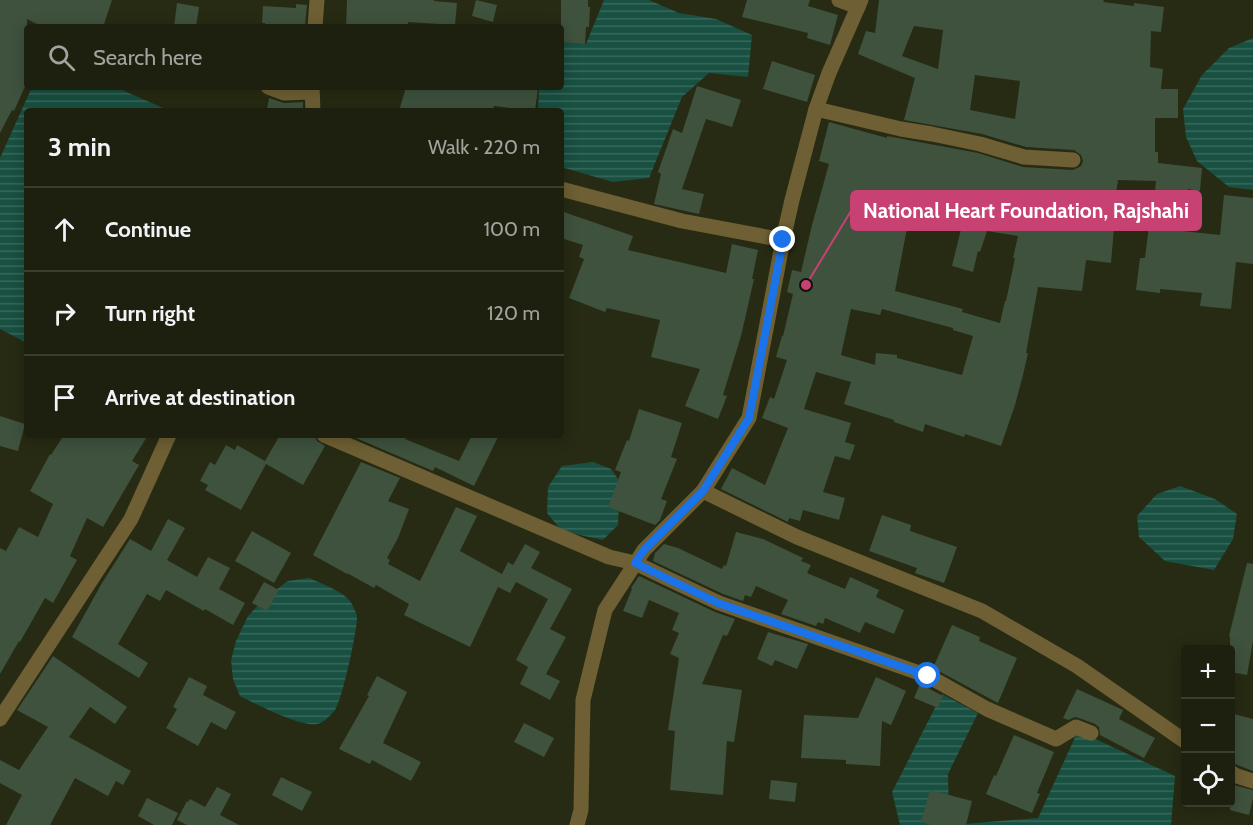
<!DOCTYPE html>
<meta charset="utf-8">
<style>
body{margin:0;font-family:Cabin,sans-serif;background:#252817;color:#f1f3f6}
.controls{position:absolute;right:18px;bottom:18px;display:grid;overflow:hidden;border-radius:6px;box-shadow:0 3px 15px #0003}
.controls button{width:54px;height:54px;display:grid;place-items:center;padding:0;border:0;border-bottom:2px solid #3b3e2e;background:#1d200e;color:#f1f3f6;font:30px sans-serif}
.stop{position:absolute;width:18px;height:18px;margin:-14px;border:4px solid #1a73e8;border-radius:50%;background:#fff}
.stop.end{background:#1a73e8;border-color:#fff;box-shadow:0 2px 6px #0008}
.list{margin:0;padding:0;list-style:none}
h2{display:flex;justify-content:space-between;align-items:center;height:78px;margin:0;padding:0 24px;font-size:26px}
h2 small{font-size:20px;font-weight:400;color:#a0a39e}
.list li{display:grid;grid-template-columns:39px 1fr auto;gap:18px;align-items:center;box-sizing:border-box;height:84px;padding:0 24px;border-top:2px solid #3b3e2e}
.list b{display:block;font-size:22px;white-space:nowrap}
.list em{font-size:20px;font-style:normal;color:#a0a39e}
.icon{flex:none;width:33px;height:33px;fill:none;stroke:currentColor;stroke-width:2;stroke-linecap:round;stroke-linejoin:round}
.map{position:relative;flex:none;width:1253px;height:825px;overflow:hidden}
.search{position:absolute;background:#1d200e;box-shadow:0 3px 15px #0003;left:24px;top:24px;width:540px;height:66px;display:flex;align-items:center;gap:15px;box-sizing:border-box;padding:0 21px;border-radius:6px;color:#a0a39e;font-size:22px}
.panel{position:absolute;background:#1d200e;box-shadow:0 3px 15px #0003;left:24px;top:108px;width:540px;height:330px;border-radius:6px}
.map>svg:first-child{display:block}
.water{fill:url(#water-rules)}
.building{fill:#3e523e;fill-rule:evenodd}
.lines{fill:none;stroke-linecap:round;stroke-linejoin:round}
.minor{stroke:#6e5f34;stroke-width:15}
.route{stroke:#1a73e8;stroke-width:8}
.leader{fill:none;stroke:#c84173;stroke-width:2}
.callout-dot{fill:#c84173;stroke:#101208;stroke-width:2}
.callout{fill:#c84173;stroke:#c84173;stroke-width:2}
.callout-label{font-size:21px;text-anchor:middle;font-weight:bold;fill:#fff}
</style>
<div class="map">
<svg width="1253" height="825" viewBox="0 0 1253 825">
<defs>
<pattern id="water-rules" width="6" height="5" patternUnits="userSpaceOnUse" patternTransform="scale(1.5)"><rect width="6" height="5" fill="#185041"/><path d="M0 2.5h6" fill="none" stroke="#39695c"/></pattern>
</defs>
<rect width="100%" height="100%" fill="#272b13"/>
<g class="water">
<polygon points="604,0 649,0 679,13 716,19 752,35 748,77 709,73 682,97 649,178 613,182 561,167 561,111 538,111 539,87 561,87 561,42 586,44"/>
<polygon points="1253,38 1253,190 1229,187 1197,161 1186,137 1183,109 1202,75 1229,48"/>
<polygon points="32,87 115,87 170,111 27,111 27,343 0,329 0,158"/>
<polygon points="593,462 611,469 620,482 618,525 603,540 562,531 547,513 548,487 562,466"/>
<polygon points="1180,486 1215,499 1237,514 1233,539 1214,570 1165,561 1139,537 1137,516 1157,494"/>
<path d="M309,578c11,5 33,13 40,22 3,3 7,12 8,16 1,12 -15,85 -22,94 -4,5 -11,13 -18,14 -17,3 -61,-20 -77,-28l-7,-17 -2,-19 5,-19 12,-25 17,-18 23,-17z"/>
<polygon points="942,694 978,713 948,774 949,809 964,824 1038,818 1078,731 1175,776 1171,825 900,825 892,792"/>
</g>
<g class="building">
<polygon points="0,0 112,0 103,27 43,27 27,19 27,82 14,111 12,110 0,133"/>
<polygon points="347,0 434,0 434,1 457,3 455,25 408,22 408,27 346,27"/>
<polygon points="476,0 497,5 493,22 472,16"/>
<polygon points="561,0 588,0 588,7 590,7 589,27 586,27 585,44 561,42"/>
<polygon points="747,0 810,0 808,6 838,15 830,45 807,38 808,33 742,17"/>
<path d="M879,0h225l-1,2 31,4v-3l30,4 -3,25 -10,-1 -1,36 13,2 -2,20h17v29h-23v34h3v11l44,5 -2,23 -12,-2 -5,42 37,4 4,-40 29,3v66l-17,-2 -5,47 -31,-3 2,-13 -42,-4v4l-24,-3 4,-32h5l4,-32 2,1 5,-46 -38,-1 -7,48h3l-3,35 -25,-3 -4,31 -44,-4 -12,66h2l-5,22 -8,30 -14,41 -36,-12 -1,3 -39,-13 -2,8 -29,-10v-2l-50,-16 7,-22 -35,-10 -12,37 47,14 -6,19 10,3 -5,15 -15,-4 -12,36 22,6 -6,22 -36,-10 -3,11 -11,-3 -1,4 -67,-33 11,-21 33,17 23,-57 -26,-10 8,-21 4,2 13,-39 -11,-3 6,-21h1l10,-42 -6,-2 5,-22 9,2 11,-47 17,-61 -10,-3 10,-39 58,16v-2l91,17 45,14 50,3 8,-4 2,-5 -2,-6 -7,-5 -48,-3 -44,-13 -78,-14 11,-42 -57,-24 8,-23 9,2zM914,26l29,4 -5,39 -36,-13zM975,75l45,6 -5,38 -45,-9zM911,207l52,14 -11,45 21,6 5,-21 2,1 7,-21 31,5 -5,22h2l-9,43h-1l-5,22 -38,-11 1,-3 -68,-18zM851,309l29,6 2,-6 71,19v2l20,6 -11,39 -65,-17v-3l-21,-2 -1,12 -34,-10z"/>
<polygon points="177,3 199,7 196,27 174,27"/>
<polygon points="296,4 307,5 305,26 297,25 296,27 265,27 265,23 262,23 263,6 296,8"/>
<polygon points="772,61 815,75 807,102 763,89"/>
<polygon points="697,86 741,100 732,127 706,119 682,189 704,194 699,214 654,204 661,174 658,172 673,129 682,133"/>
<polygon points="406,87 529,87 538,88 535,111 494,106 493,111 399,111"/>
<polygon points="269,98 284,103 303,102 303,111 279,111 267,109"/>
<polygon points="561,211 633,236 628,250 726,273 732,244 758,250 752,279 754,279 741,336 723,395 727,396 718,419 685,406 700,369 651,357 660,320 607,308 605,312 569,298 584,259 579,257 583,245 561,238"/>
<polygon points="639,409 682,423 671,457 677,459 661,499 667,501 660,520 655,525 608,507 621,472 615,470 627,440 629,441"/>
<polygon points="0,416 25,424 18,451 0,446"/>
<polygon points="64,435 148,435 132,461 139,465 103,527 87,518 70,556 77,560 53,603 45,598 20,642 19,641 0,674 0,548 6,551 19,527 38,537 53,504 30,491 50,454 51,455"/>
<polygon points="280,435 314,435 317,441 325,446 303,485 266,464 241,510 205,490 208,485 200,481 210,462 215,465 226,445 235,450 237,445 265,461"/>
<polygon points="349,435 407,435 405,439 459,461 472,435 499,435 474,486 435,467 433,471"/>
<polygon points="361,462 400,478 388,501 409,509 398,538 387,558 390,560 388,564 420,581 456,507 477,516 460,551 502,574 508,562 513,565 525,544 540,552 531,568 572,589 550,629 566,637 546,674 560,681 550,700 520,684 528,667 516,660 548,599 516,582 510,593 498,587 470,647 404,615 409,604 376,585 374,588 347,573 347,574 313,555"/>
<polygon points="882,515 911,525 910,531 957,547 944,583 915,573 917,568 869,551"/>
<polygon points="168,519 185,528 167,560 197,577 208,557 230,568 219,589 245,603 233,625 205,609 204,611 166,590 160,601 147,594 118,644 148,663 139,678 72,637 102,583 130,539 151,551"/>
<polygon points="252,531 291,553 274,583 235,561"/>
<polygon points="736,532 763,539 803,558 801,561 811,565 807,573 845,589 850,577 879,590 876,597 904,610 894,634 865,622 860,633 825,618 823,624 818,622 816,626 781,614 788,600 756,586 751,597 745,595 743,601 723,594 653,561 655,553 664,544 678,548 722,569 724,565 726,566"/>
<polygon points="1247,563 1253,564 1253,641 1247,675 1230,672 1230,637 1229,636"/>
<polygon points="639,576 715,612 735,619 727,636 723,635 702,684 742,690 734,742 727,741 723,795 670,790 675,731 668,730 679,658 670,654 679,633 672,630 679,613 649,600 642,618 623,611 632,589 631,588"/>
<polygon points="264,582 279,590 267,611 252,603"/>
<polygon points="952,625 980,637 979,641 1017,658 998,703 933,668"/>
<polygon points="768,632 808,644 797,669 775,660 772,666 757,659"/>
<polygon points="53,656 127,707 115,724 90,707 69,737 131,771 123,785 116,781 108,796 75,778 50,825 6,825 22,795 0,783 0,760 19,770 48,727 17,710"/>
<polygon points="377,676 407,692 383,743 421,762 411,781 372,760 370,764 339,749 369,696 367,695"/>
<polygon points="189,677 207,686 203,695 236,712 226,730 211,722 198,746 166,728 177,709 173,707"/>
<polygon points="876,677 906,691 891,725 882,721 880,766 846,764 846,760 801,758 804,715 858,718"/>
<polygon points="920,684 943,696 938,708 914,698"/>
<polygon points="1077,689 1123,710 1119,719 1155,738 1144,758 1100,735 1099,727 1095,724 1079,718 1075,717 1068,720 1063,718"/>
<polygon points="1230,713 1253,719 1253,771 1230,762"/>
<polygon points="524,723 554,738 544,757 514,742"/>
<polygon points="1014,735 1054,752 1037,793 1040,794 1032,813 986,794 994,775 996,776"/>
<polygon points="281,777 312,792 302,811 272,795"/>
<polygon points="771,780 797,783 795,802 769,799"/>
<polygon points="1230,784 1253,790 1253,798 1249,815 1230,810"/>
<polygon points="217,787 231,794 220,815 239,825 187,825 177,820 187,801 188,802 190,799 205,807"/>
<polygon points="930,790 972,801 966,825 931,825 921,822"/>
<polygon points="147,798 178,813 172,825 154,825 138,816"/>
</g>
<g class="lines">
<g class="minor">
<polyline points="839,0 858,7"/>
<polyline points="315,27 317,0"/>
<polyline points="268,87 284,93 311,92"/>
<polyline points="312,87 313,111"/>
<polyline points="816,109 901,129 932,134 980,144 1024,157 1073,160"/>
<polyline points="561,189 682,221 783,240"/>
<polyline points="324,435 609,557 635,563 719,603 928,676 987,709 1056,739 1076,727 1091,733"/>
<polyline points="703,491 797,537 982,611 1077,666 1186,742"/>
<polyline points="0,719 131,519 169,435"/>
<polyline points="1230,772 1237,776 1253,781"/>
<polyline points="577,825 581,810 583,700 605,610 644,550 703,491 749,418 783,240 792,200 816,109 829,73 861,0"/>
</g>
</g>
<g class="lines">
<polyline class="route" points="783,240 749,418 703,491 644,550 635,563 718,603 928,676"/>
</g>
<path class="leader" d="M806 285L851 211"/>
<circle class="callout-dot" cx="806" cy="285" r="6"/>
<rect class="callout" x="851" y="191" width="350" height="39" rx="6"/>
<g class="callout-label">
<text x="1026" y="218">National Heart Foundation, Rajshahi</text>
</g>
</svg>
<div class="controls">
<button>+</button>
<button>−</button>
<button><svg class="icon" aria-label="locate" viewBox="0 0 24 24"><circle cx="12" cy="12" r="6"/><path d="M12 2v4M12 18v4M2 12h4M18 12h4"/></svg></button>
</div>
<div class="stop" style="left:928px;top:676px"></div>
<div class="stop end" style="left:783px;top:240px"></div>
<div class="search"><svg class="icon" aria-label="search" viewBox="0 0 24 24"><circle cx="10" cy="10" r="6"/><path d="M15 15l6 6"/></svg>Search here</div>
<section class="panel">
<h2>3 min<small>Walk · 220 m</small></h2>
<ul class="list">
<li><svg class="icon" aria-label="ahead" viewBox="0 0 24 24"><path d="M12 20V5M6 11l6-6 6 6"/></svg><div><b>Continue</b></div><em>100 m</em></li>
<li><svg class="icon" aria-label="right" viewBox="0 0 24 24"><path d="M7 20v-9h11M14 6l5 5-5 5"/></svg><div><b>Turn right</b></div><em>120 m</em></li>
<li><svg class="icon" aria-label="arrive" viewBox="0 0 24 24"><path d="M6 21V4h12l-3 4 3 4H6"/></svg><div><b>Arrive at destination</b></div></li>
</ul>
</section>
</div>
